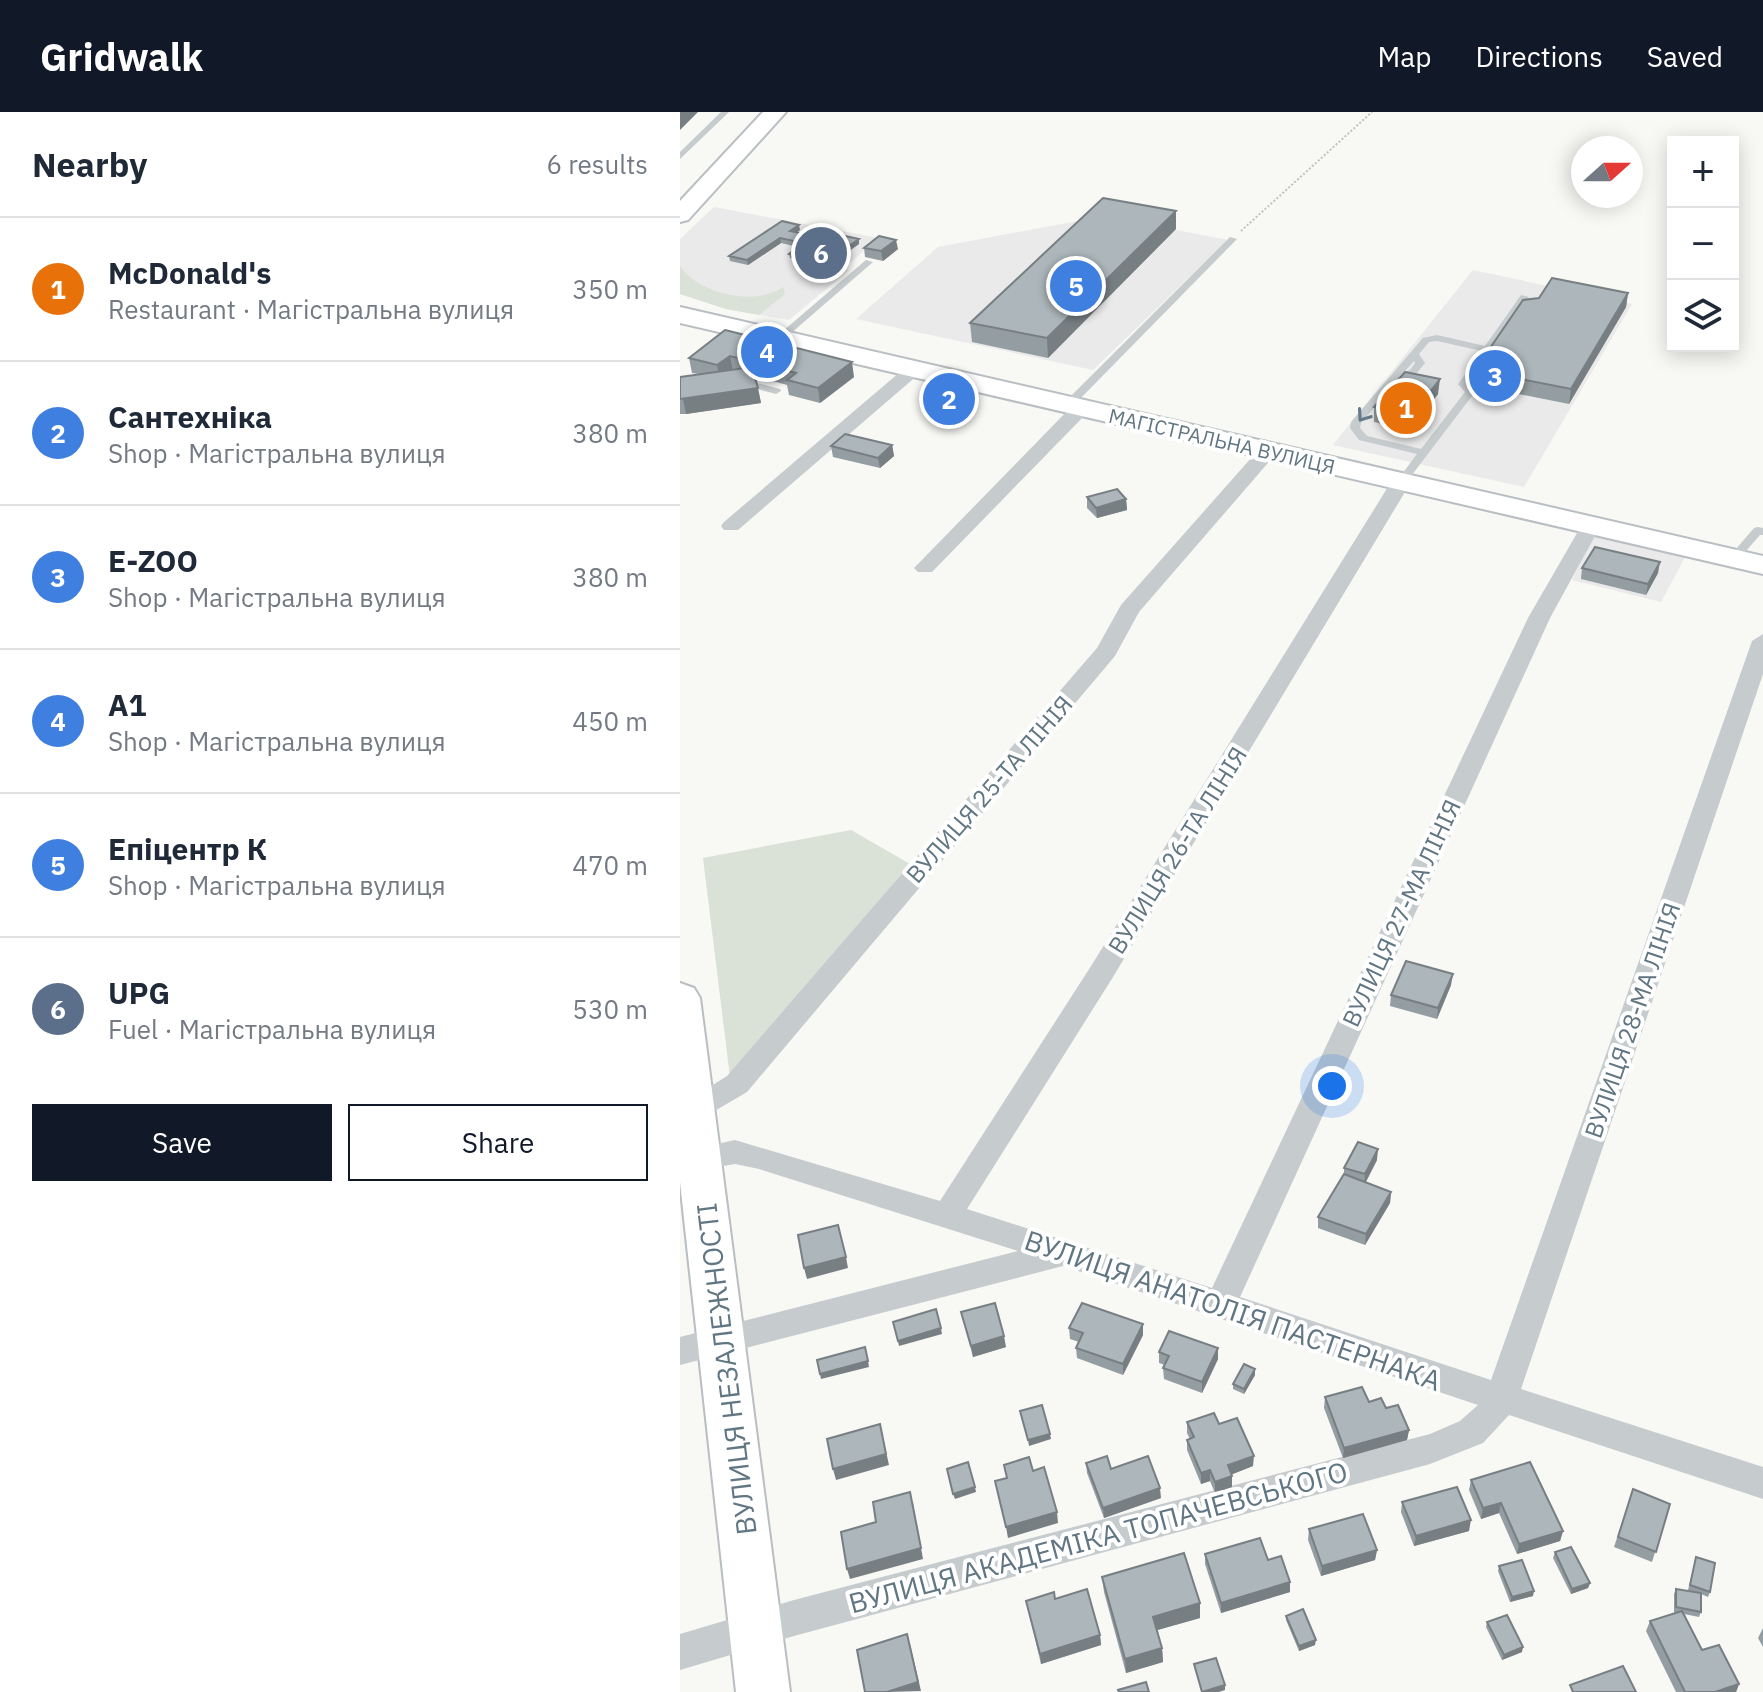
<!DOCTYPE html>
<meta charset="utf-8">
<style>
body{margin:0;font-family:"IBM Plex Sans",sans-serif;background:#f2f2f3;color:#1f2937}
.controls{position:absolute;right:24px;top:24px;display:grid;overflow:hidden;border-radius:0px;box-shadow:0 4px 20px #0003}
.controls button{width:72px;height:72px;display:grid;place-items:center;padding:0;border:0;border-bottom:2px solid #e0e1e3;background:#fff;color:#1f2937;font:40px sans-serif}
.compass{position:absolute;left:891px;top:24px;width:72px;height:72px;border-radius:50%;background:#fff;box-shadow:0 4px 20px #0003;rotate:69deg}
.you{position:absolute;left:652px;top:974px;width:28px;height:28px;margin:-20px;border:6px solid #fff;border-radius:50%;background:#1a73e8;box-shadow:0 0 0 12px #1a73e833}
.badge{display:grid;place-items:center;width:52px;height:52px;border-radius:50%;background:#111827;color:#fff;font-size:26px;font-weight:700}
.pin{position:absolute;translate:-50% -50%;border:4px solid #fff;box-shadow:0 2px 8px #0006}
.list{margin:0;padding:0;list-style:none}
h2{display:flex;justify-content:space-between;align-items:center;height:104px;margin:0;padding:0 32px;font-size:34px}
h2 small{font-size:26px;font-weight:400;color:#747a83}
.list li{display:grid;grid-template-columns:52px 1fr auto;gap:24px;align-items:center;box-sizing:border-box;height:144px;padding:0 32px;border-top:2px solid #e0e1e3}
.list b{display:block;font-size:30px;white-space:nowrap}
.list p{margin:0;font-size:26px;white-space:nowrap;color:#747a83}
.list em{font-size:26px;font-style:normal;color:#747a83}
.actions{display:flex;gap:16px;padding:24px 32px}
.actions a{flex:1;padding:18px 0;border:2px solid #111827;border-radius:0px;text-align:center;font-size:28px;color:#111827}
.actions .main{background:#111827;color:#fff}
.icon{flex:none;width:44px;height:44px;fill:none;stroke:currentColor;stroke-width:2;stroke-linecap:round;stroke-linejoin:round}
.map{position:relative;flex:none;width:1083px;height:1580px;overflow:hidden}
header{display:flex;align-items:center;gap:48px;box-sizing:border-box;height:112px;padding:0 40px;background:#111827;color:#fff}
header strong{font-size:38px}
nav{display:flex;gap:44px;margin-inline-start:auto;font-size:28px}
main{display:flex}
aside{flex:1;background:#fff}
.map>svg:first-child{display:block}
.built{fill:#e9eae9}
.green{fill:#dae1d6}
.lines{fill:none;stroke-linecap:round;stroke-linejoin:round}
.secondary-casing{stroke:#b8bec2;stroke-width:4}
.path{stroke:#bfc2c4;stroke-width:2;stroke-dasharray:2 2;stroke-linecap:butt}
.lane{fill:#c6cbce;fill-rule:evenodd}
.street{fill:#c6cbce;fill-rule:evenodd}
.secondary{fill:#fff;fill-rule:evenodd}
.wall{fill:#949da1}
.shaded-wall{fill:#787f83}
.building{fill:#acb6bb;stroke:#787f83;stroke-width:2}
.oneway{stroke:#667a87}
.labels{text-anchor:middle;dominant-baseline:central;stroke-width:8;stroke-linejoin:round;paint-order:stroke}
.far-street-label{font-size:20px;fill:#617683;stroke:#fff}
.street-label{font-size:24px;fill:#617683;stroke:#fff}
.near-street-label{font-size:28px;fill:#617683;stroke:#fff}
</style>
<header>
<strong>Gridwalk</strong>
<nav><a>Map</a><a>Directions</a><a>Saved</a></nav>
</header>
<main>
<aside>
<h2>Nearby<small>6 results</small></h2>
<ul class="list">
<li><span class="badge" style="background:#e8710a">1</span><div><b>McDonald's</b><p>Restaurant · Магістральна вулиця</p></div><em>350 m</em></li>
<li><span class="badge" style="background:#3f7fe0">2</span><div><b>Сантехніка</b><p>Shop · Магістральна вулиця</p></div><em>380 m</em></li>
<li><span class="badge" style="background:#3f7fe0">3</span><div><b>E-ZOO</b><p>Shop · Магістральна вулиця</p></div><em>380 m</em></li>
<li><span class="badge" style="background:#3f7fe0">4</span><div><b>А1</b><p>Shop · Магістральна вулиця</p></div><em>450 m</em></li>
<li><span class="badge" style="background:#3f7fe0">5</span><div><b>Епіцентр К</b><p>Shop · Магістральна вулиця</p></div><em>470 m</em></li>
<li><span class="badge" style="background:#5c6f8a">6</span><div><b>UPG</b><p>Fuel · Магістральна вулиця</p></div><em>530 m</em></li>
</ul>
<div class="actions"><a class="main">Save</a><a>Share</a></div>
</aside>
<div class="map">
<svg width="1083" height="1580" viewBox="0 0 1083 1580">
<rect width="100%" height="100%" fill="#f8f8f5"/>
<g class="built">
<polygon points="34,95 199,126 164,156 169,158 109,208 46,197 0,182 0,127"/>
<polygon points="424,104 548,128 413,258 176,207 258,135"/>
<polygon points="793,158 952,192 844,375 653,333"/>
<polygon points="913,424 1005,445 981,490 892,468"/>
</g>
<g class="green">
<path d="M0,154c19,28 75,41 103,21l2,7 -26,21 -33,-6 -46,-15z"/>
<polygon points="171,718 230,752 50,965 23,746"/>
</g>
<g class="lines">
<g class="secondary-casing">
<g id="secondary">
<polygon points="83,0 106,0 8,108 0,110 0,89"/>
<polygon points="0,195 1083,444 1083,462 0,211"/>
<polygon points="0,871 14,876 20,886 110,1580 56,1580 0,1070"/>
</g>
</g>
<polyline class="path" points="561,119 692,0"/>
<g class="lane">
<polygon points="41,0 49,0 0,47 0,40"/>
<polygon points="550,125 557,127 392,295 384,295 384,291"/>
<polygon points="186,148 193,150 102,229 96,229 96,225"/>
<path d="M841,183l8,2 -61,87 7,8 -70,92h-8l-1,-2 21,-28 -58,-14 -9,-12 1,-6 72,-84 14,-3 48,11zM757,229l45,10 -24,33 7,8 -44,57 -54,-13 -7,-8 1,-5 35,-41 20,-8 9,-11 -6,-9 10,-12zM734,249l1,2 -5,7 -6,2z"/>
<polygon points="62,267 100,277 101,279 96,282 59,272 57,270"/>
<polygon points="1078,415 1083,416 1083,423 1080,423 1058,448 1050,448 1050,444 1074,416"/>
</g>
<g class="street">
<polygon points="233,253 242,258 239,262 58,418 44,418 41,414 44,410 227,254"/>
<polygon points="401,290 410,296 408,300 252,460 238,460 234,456 238,452 394,292"/>
<polygon points="587,334 594,336 597,340 594,344 459,500 435,544 67,980 33,1000 0,1011 0,989 20,981 47,964 417,536 441,493 580,336"/>
<polygon points="721,364 731,370 433,865 287,1097 532,1176 848,506 904,409 918,409 921,413 870,506 560,1185 811,1268 1072,529 1083,522 1083,562 841,1277 1083,1355 1083,1387 829,1303 803,1331 750,1352 114,1524 0,1558 0,1522 114,1488 750,1322 780,1309 798,1293 383,1154 0,1253 0,1225 338,1139 79,1057 55,1052 20,1058 9,1054 5,1046 9,1038 55,1028 260,1089 413,851 711,370"/>
</g>
<use href="#secondary" class="secondary"/>
</g>
<g class="wall">
<polygon points="496,117 368,246 292,230 290,211"/>
<polygon points="120,118 116,120 179,132 146,155 110,146 109,142 118,135 101,131 68,153 50,149 49,144"/>
<polygon points="184,136 218,137 203,149 185,145"/>
<polygon points="948,181 946,195 889,292 794,273 795,258"/>
<polygon points="45,218 174,265 140,291 109,283 107,273 75,264 81,291 6,302 0,302 0,265 19,262 12,261 9,246"/>
<polygon points="758,282 730,318 694,310 694,295"/>
<polygon points="212,333 214,344 200,356 153,345 151,334"/>
<polygon points="407,385 446,387 447,398 417,406 407,396"/>
<polygon points="902,456 978,461 966,483 901,467"/>
<polygon points="771,873 757,907 710,894 711,883"/>
<polygon points="697,1048 686,1070 711,1080 710,1091 685,1133 638,1116 638,1105 664,1062 664,1056"/>
<polygon points="281,1200 326,1235 293,1245"/>
<polygon points="463,1212 463,1223 443,1263 397,1246 396,1236 399,1230 390,1227 389,1216"/>
<polygon points="479,1240 538,1247 522,1281 484,1267 483,1256 485,1253 479,1251"/>
<polygon points="575,1257 575,1263 564,1282 553,1277 553,1272"/>
<polygon points="645,1285 689,1290 729,1318 727,1328 663,1346 644,1296"/>
<polygon points="507,1310 573,1354 552,1362 552,1375 535,1381 530,1369 521,1372 507,1338 507,1328 510,1327 507,1321"/>
<polygon points="406,1351 431,1357 481,1386 424,1406 407,1361"/>
<polygon points="791,1368 883,1419 880,1429 837,1442 819,1401 801,1407 789,1378"/>
<polygon points="953,1377 990,1392 972,1450 934,1435"/>
<polygon points="722,1390 789,1419 734,1434 721,1400"/>
<polygon points="629,1417 697,1438 695,1448 641,1464 628,1428"/>
<polygon points="875,1440 910,1471 908,1476 891,1482 873,1446"/>
<polygon points="525,1442 588,1448 610,1470 610,1480 541,1501 525,1452"/>
<polygon points="1016,1445 1030,1480 1028,1485 1021,1482 1021,1500 1019,1505 1004,1502 1022,1538 1059,1572 1056,1580 996,1580 966,1519 970,1509 997,1501 994,1500 994,1482 996,1477 1014,1480 1008,1478"/>
<polygon points="819,1454 853,1484 830,1490 818,1459"/>
<polygon points="422,1465 520,1506 477,1518 482,1536 483,1550 446,1561 424,1480"/>
<polygon points="375,1487 420,1523 421,1533 361,1552 346,1489"/>
<polygon points="606,1504 635,1533 619,1539 606,1508"/>
<polygon points="807,1510 842,1540 822,1548 806,1515"/>
<polygon points="1083,1516 1083,1535 1078,1526"/>
</g>
<g class="shaded-wall">
<polygon points="0,0 18,0 0,18"/>
<polygon points="496,99 496,117 368,246 367,226"/>
<polygon points="119,113 120,118 111,124 110,119"/>
<polygon points="100,126 101,131 68,153 67,148"/>
<polygon points="179,127 179,132 146,155 146,150"/>
<polygon points="216,128 218,137 203,149 201,139"/>
<polygon points="948,181 946,195 889,292 891,277"/>
<polygon points="50,244 53,259 40,268 37,253"/>
<polygon points="172,250 174,265 140,291 138,276"/>
<polygon points="760,267 758,282 730,318 732,303"/>
<polygon points="78,276 81,291 6,302 3,287"/>
<polygon points="212,333 214,344 200,356 198,346"/>
<polygon points="446,387 447,398 417,406 416,396"/>
<polygon points="980,450 978,461 966,483 968,472"/>
<polygon points="773,862 771,873 757,907 758,896"/>
<polygon points="698,1037 697,1048 684,1073 685,1062"/>
<polygon points="711,1080 710,1091 685,1133 686,1122"/>
<polygon points="166,1145 168,1156 127,1167 124,1156"/>
<polygon points="463,1212 463,1223 443,1263 443,1252"/>
<polygon points="261,1216 262,1222 219,1234 218,1229"/>
<polygon points="324,1224 326,1235 293,1245 291,1234"/>
<polygon points="538,1236 538,1247 522,1281 522,1270"/>
<polygon points="188,1249 189,1255 141,1267 140,1262"/>
<polygon points="575,1257 575,1263 564,1282 564,1277"/>
<polygon points="200,1312 209,1353 156,1368 153,1357"/>
<polygon points="729,1318 727,1328 663,1346 664,1336"/>
<polygon points="370,1322 371,1327 349,1334 348,1328"/>
<polygon points="574,1344 573,1354 548,1364 548,1353"/>
<polygon points="530,1358 530,1369 521,1372 521,1361"/>
<polygon points="552,1364 552,1375 535,1381 535,1370"/>
<polygon points="295,1375 296,1380 275,1387 273,1382"/>
<polygon points="480,1376 481,1386 424,1406 423,1396"/>
<polygon points="233,1391 243,1447 170,1467 167,1457"/>
<polygon points="821,1391 819,1401 801,1407 803,1396"/>
<polygon points="377,1400 378,1411 328,1426 326,1415"/>
<polygon points="791,1408 789,1419 734,1434 736,1424"/>
<polygon points="883,1419 880,1429 837,1442 839,1432"/>
<polygon points="697,1438 695,1448 641,1464 642,1454"/>
<polygon points="610,1470 610,1480 541,1501 541,1491"/>
<polygon points="910,1471 908,1476 891,1482 892,1477"/>
<polygon points="854,1479 853,1484 830,1490 832,1485"/>
<polygon points="520,1491 520,1506 474,1519 473,1505"/>
<polygon points="420,1523 421,1533 361,1552 360,1542"/>
<polygon points="636,1528 635,1533 619,1539 619,1534"/>
<polygon points="230,1532 241,1579 207,1580"/>
<polygon points="843,1535 842,1540 822,1548 824,1543"/>
<polygon points="482,1536 483,1550 446,1561 445,1547"/>
<polygon points="1059,1572 1056,1580 1035,1580"/>
<polygon points="545,1573 545,1578 539,1580 523,1580"/>
</g>
<g class="building">
<polygon points="423,86 496,99 367,226 290,211"/>
<polygon points="102,109 119,113 110,119 134,124 142,119 179,127 146,150 109,142 123,131 100,126 67,148 49,144"/>
<polygon points="199,124 216,128 201,139 184,136"/>
<polygon points="872,166 948,181 891,277 795,258 843,188 859,186"/>
<polygon points="45,218 172,250 138,276 107,268 116,261 50,244 37,253 9,246"/>
<polygon points="72,255 78,276 0,287 0,265"/>
<polygon points="725,260 760,267 732,303 694,295"/>
<polygon points="165,322 212,333 198,346 151,334"/>
<polygon points="437,377 446,387 416,396 407,385"/>
<polygon points="915,435 980,450 968,472 902,456"/>
<polygon points="726,849 773,862 758,896 711,883"/>
<polygon points="678,1030 698,1037 685,1062 664,1056"/>
<polygon points="664,1062 711,1080 686,1122 638,1105"/>
<polygon points="158,1113 166,1145 124,1156 118,1123"/>
<polygon points="315,1191 324,1224 291,1234 281,1200"/>
<polygon points="402,1191 463,1212 443,1252 396,1236 403,1221 389,1216"/>
<polygon points="256,1197 261,1216 218,1229 213,1210"/>
<polygon points="489,1219 538,1236 522,1270 483,1256 489,1244 479,1240"/>
<polygon points="185,1235 188,1249 140,1262 137,1248"/>
<polygon points="564,1252 575,1257 564,1277 553,1272"/>
<polygon points="682,1275 689,1290 701,1286 706,1296 718,1293 729,1318 664,1336 645,1285"/>
<polygon points="362,1293 370,1322 348,1328 340,1299"/>
<polygon points="534,1301 539,1312 557,1306 574,1344 548,1353 552,1364 535,1370 530,1358 521,1361 507,1328 514,1325 507,1310"/>
<polygon points="200,1312 206,1342 153,1357 147,1327"/>
<polygon points="427,1344 431,1357 468,1344 480,1376 423,1396 406,1351"/>
<polygon points="349,1345 353,1359 364,1355 377,1400 326,1415 315,1369 327,1366 324,1353"/>
<polygon points="288,1350 295,1375 273,1382 267,1357"/>
<polygon points="850,1350 883,1419 839,1432 821,1391 803,1396 791,1368"/>
<polygon points="777,1375 791,1408 736,1424 722,1390"/>
<polygon points="953,1377 990,1392 976,1440 938,1425"/>
<polygon points="230,1380 241,1436 167,1457 161,1420 196,1410 193,1390"/>
<polygon points="683,1402 697,1438 642,1454 629,1417"/>
<polygon points="580,1426 588,1448 601,1444 610,1470 541,1491 525,1442"/>
<polygon points="891,1435 910,1471 892,1477 875,1440"/>
<polygon points="504,1441 520,1491 473,1505 482,1536 445,1547 422,1465"/>
<polygon points="1016,1445 1035,1451 1030,1480 1010,1473"/>
<polygon points="842,1448 854,1479 832,1485 819,1454"/>
<polygon points="407,1477 420,1523 360,1542 346,1489 374,1480 375,1487"/>
<polygon points="996,1477 1021,1481 1021,1500 996,1495"/>
<polygon points="623,1497 636,1528 619,1534 606,1504"/>
<polygon points="1002,1499 1022,1538 1039,1533 1059,1572 1035,1580 1005,1580 970,1509"/>
<polygon points="827,1503 843,1535 824,1543 807,1510"/>
<polygon points="227,1522 238,1570 207,1580 185,1580 177,1538"/>
<polygon points="536,1546 545,1573 522,1580 514,1552"/>
<polygon points="943,1554 956,1580 893,1580 890,1573"/>
<polygon points="466,1570 469,1580 439,1580 438,1578"/>
</g>
<defs><path id="oneway-chevron" d="M-2-3.5L2.5 0L-2 3.5" fill="none" stroke-width="1.6" stroke-linecap="round" stroke-linejoin="round" transform="scale(2)"/></defs>
<use class="oneway" href="#oneway-chevron" transform="translate(683 304) rotate(125)"/>
<g class="labels">
<g class="far-street-label">
<text transform="translate(542 329) rotate(13)">МАГІСТРАЛЬНА ВУЛИЦЯ</text>
</g>
<g class="street-label">
<text transform="translate(309 677) rotate(-49)">ВУЛИЦЯ 25-ТА ЛІНІЯ</text>
<text transform="translate(497 738) rotate(-58)">ВУЛИЦЯ 26-ТА ЛІНІЯ</text>
<text transform="translate(721 801) rotate(-65)">ВУЛИЦЯ 27-МА ЛІНІЯ</text>
<text transform="translate(952 908) rotate(-71)">ВУЛИЦЯ 28-МА ЛІНІЯ</text>
</g>
<g class="near-street-label">
<text transform="translate(553 1198) rotate(19)">ВУЛИЦЯ АНАТОЛІЯ ПАСТЕРНАКА</text>
<text transform="translate(46 1257) rotate(-97)">ВУЛИЦЯ НЕЗАЛЕЖНОСТІ</text>
<text transform="translate(418 1425) rotate(-15)">ВУЛИЦЯ АКАДЕМІКА ТОПАЧЕВСЬКОГО</text>
</g>
</g>
</svg>
<div class="controls">
<button>+</button>
<button>−</button>
<button><svg class="icon" aria-label="layers" viewBox="0 0 24 24"><path d="M12 4l9 5-9 5-9-5zM3 14l9 5 9-5"/></svg></button>
</div>
<svg class="compass" viewBox="-18 -18 36 36"><path d="M0-13l5 13h-10z" fill="#e53935"/><path d="M0 13l5-13h-10z" fill="#747a83"/></svg>
<div class="you"></div>
<div class="pin badge" style="left:726px;top:296px;background:#e8710a">1</div>
<div class="pin badge" style="left:269px;top:287px;background:#3f7fe0">2</div>
<div class="pin badge" style="left:815px;top:264px;background:#3f7fe0">3</div>
<div class="pin badge" style="left:87px;top:240px;background:#3f7fe0">4</div>
<div class="pin badge" style="left:396px;top:174px;background:#3f7fe0">5</div>
<div class="pin badge" style="left:141px;top:141px;background:#5c6f8a">6</div>
</div>
</main>
